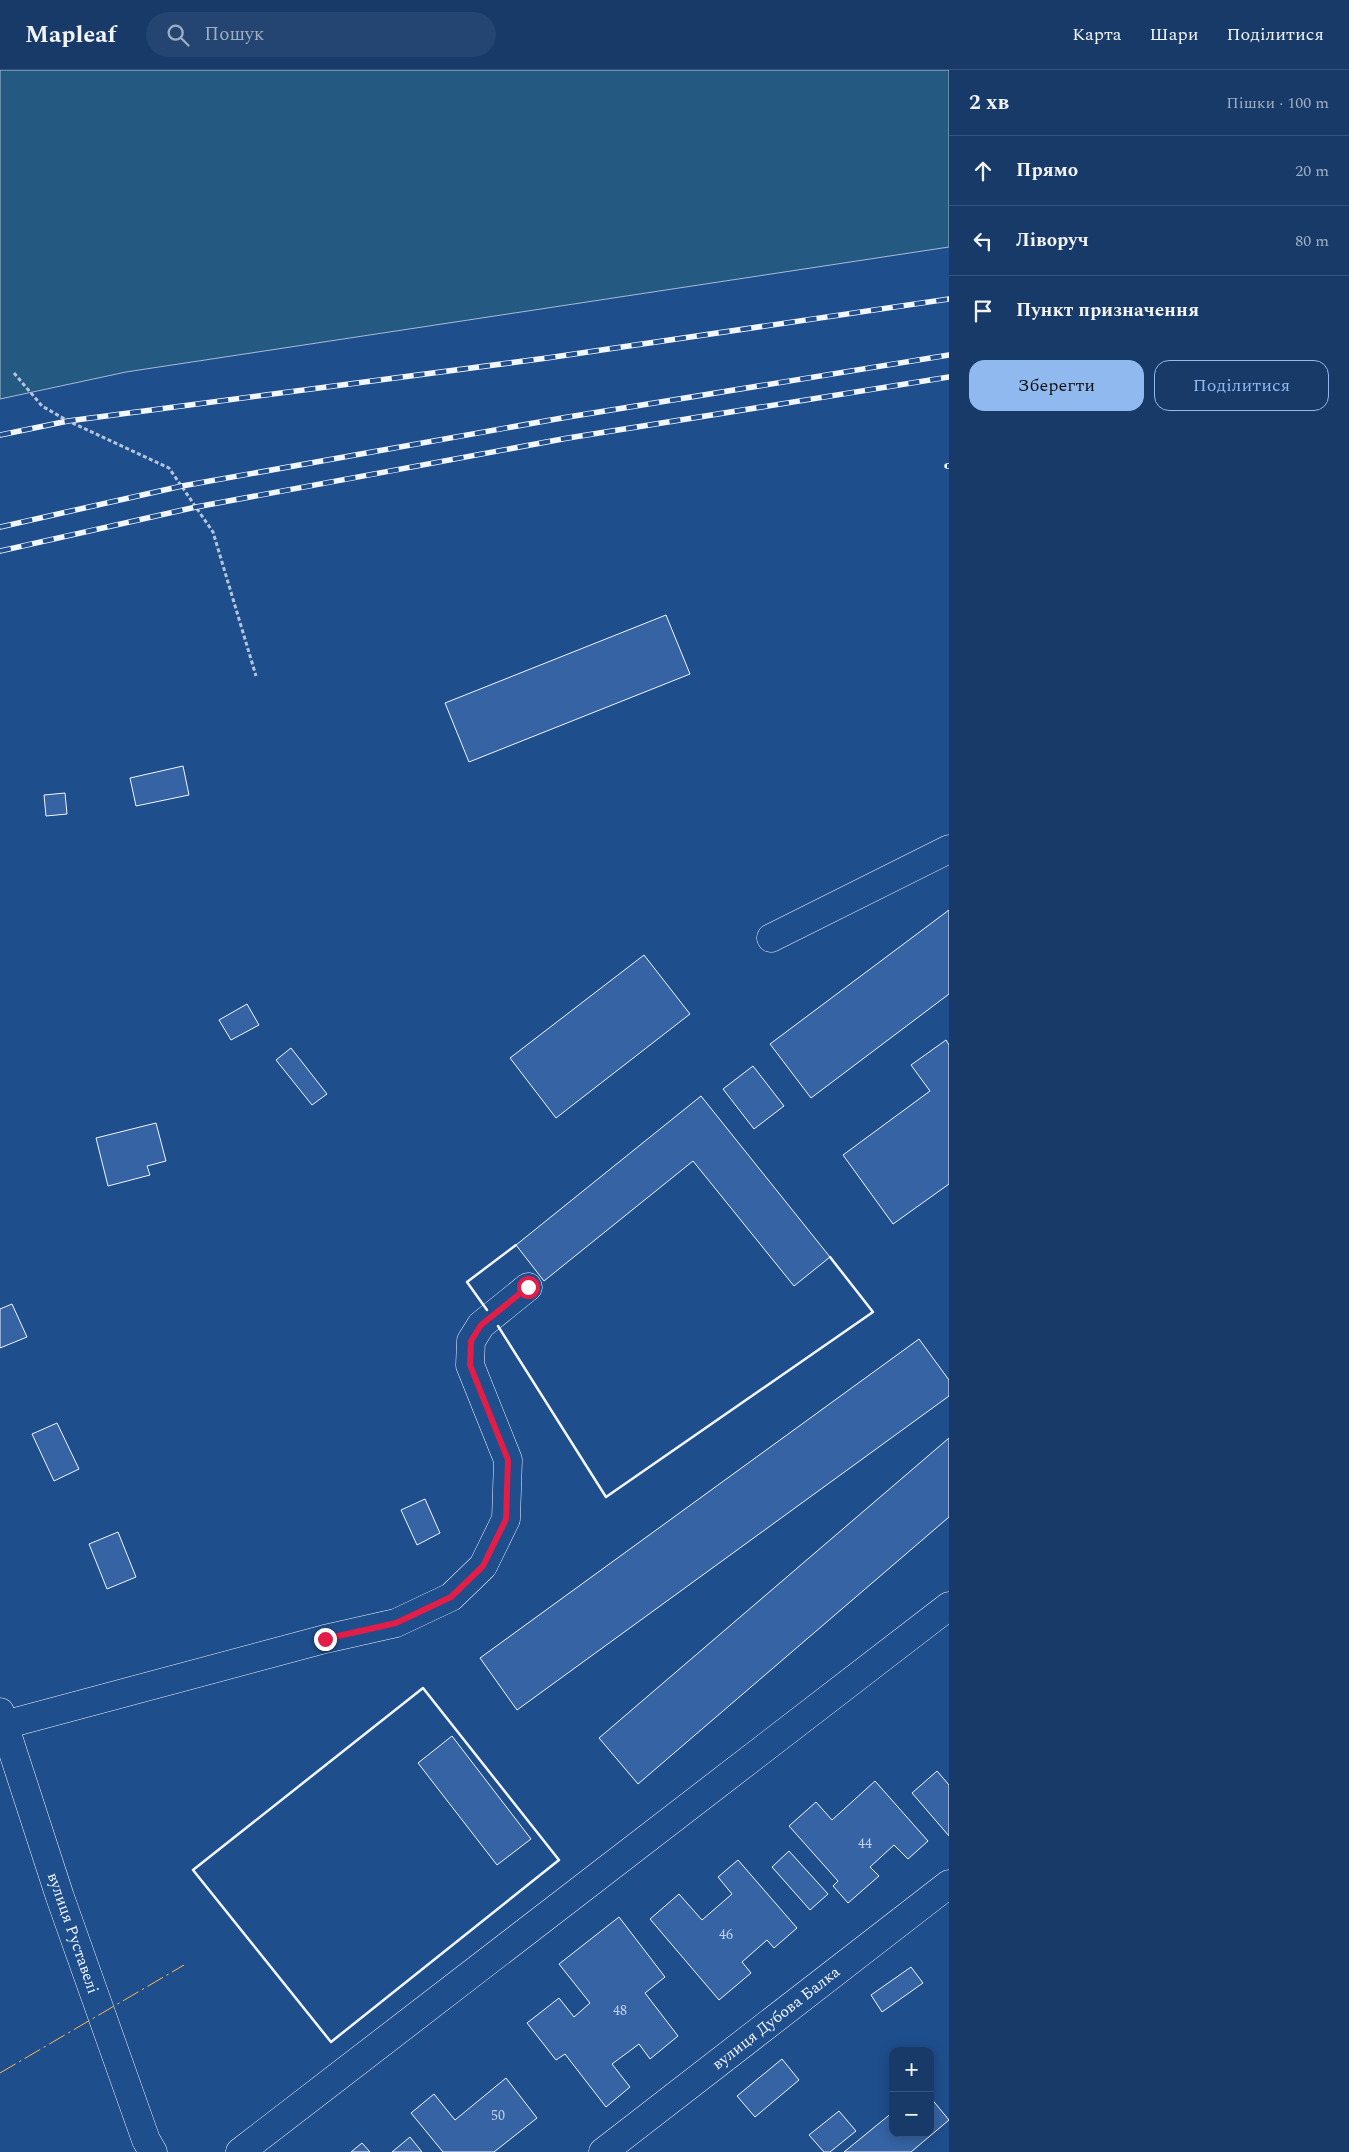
<!DOCTYPE html>
<html lang="uk">
<meta charset="utf-8">
<style>
body{margin:0;font-family:Spectral,serif;background:#244571;color:#f1f3f6}
.controls{position:absolute;right:15px;bottom:15px;display:grid;overflow:hidden;border-radius:10px;box-shadow:0 2px 12px #0003}
.controls button{width:45px;height:45px;display:grid;place-items:center;padding:0;border:0;border-bottom:1px solid #36547d;background:#173a69;color:#f1f3f6;font:25px sans-serif}
.stop{position:absolute;width:15px;height:15px;margin:-11px;border:4px solid #e11d48;border-radius:50%;background:#fff}
.stop.end{background:#e11d48;border-color:#fff;box-shadow:0 1px 5px #0008}
.list{margin:0;padding:0;list-style:none}
h2{display:flex;justify-content:space-between;align-items:center;height:65px;margin:0;padding:0 20px;font-size:21px}
h2 small{font-size:16px;font-weight:400;color:#9eadc0}
.list li{display:grid;grid-template-columns:32px 1fr auto;gap:15px;align-items:center;box-sizing:border-box;height:70px;padding:0 20px;border-top:1px solid #36547d}
.list b{display:block;font-size:19px;white-space:nowrap}
.list em{font-size:16px;font-style:normal;color:#9eadc0}
.actions{display:flex;gap:10px;padding:15px 20px}
.actions a{flex:1;padding:11px 0;border:1px solid #90b9f0;border-radius:15px;text-align:center;font-size:18px;color:#90b9f0}
.actions .main{background:#90b9f0;color:#111}
.icon{flex:none;width:28px;height:28px;fill:none;stroke:currentColor;stroke-width:2;stroke-linecap:round;stroke-linejoin:round}
.map{position:relative;flex:none;width:949px;height:2082px;overflow:hidden}
header{display:flex;align-items:center;gap:30px;box-sizing:border-box;height:70px;padding:0 25px;background:#173a69;border-bottom:1px solid #36547d}
header strong{font-size:24px}
nav{display:flex;gap:28px;margin-inline-start:auto;font-size:18px}
.search{width:350px;height:45px;background:#244571;display:flex;align-items:center;gap:12px;box-sizing:border-box;padding:0 18px;border-radius:28px;color:#9eadc0;font-size:19px}
main{display:flex}
aside{flex:1;background:#173a69}
.map>svg:first-child{display:block}
.green{fill:#245a82;stroke:#a8bbd7}
.building{fill:#3563a3;stroke:#f2f6ff}
.lines{fill:none;stroke-linecap:round;stroke-linejoin:round}
.minor-casing{stroke:#f2f6ff;stroke-width:29}
.path{stroke:#b3c4dc;stroke-width:3;stroke-dasharray:4 2.5;stroke-linecap:butt}
.minor{stroke:#1f4e8c;stroke-width:28}
.rail-casing{stroke:#f2f6ff;stroke-width:5.5}
.rail{stroke:#1f4e8c;stroke-width:4;stroke-dasharray:11;stroke-linecap:butt}
.wall{stroke:#f2f6ff;stroke-width:2.5}
.power{stroke:#ffb74d;stroke-width:1;stroke-dasharray:18 4 2.5 4;stroke-linecap:butt}
.route{stroke:#e11d48;stroke-width:6}
.labels{text-anchor:middle;dominant-baseline:central;stroke-width:4;stroke-linejoin:round;paint-order:stroke}
.number-label{font-size:14px;fill:#c3d1e8}
.street-label{font-size:16px;fill:#f2f6ff;stroke:#1f4e8c}
</style>
<header>
<strong>Mapleaf</strong>
<div class="search"><svg class="icon" aria-label="search" viewBox="0 0 24 24"><circle cx="10" cy="10" r="6"/><path d="M15 15l6 6"/></svg>Пошук</div>
<nav><a>Карта</a><a>Шари</a><a>Поділитися</a></nav>
</header>
<main>
<div class="map">
<svg width="949" height="2082" viewBox="0 0 949 2082">
<rect width="100%" height="100%" fill="#1f4e8c"/>
<polygon class="green" points="0,0 949,0 949,177 126,302 0,329"/>
<g class="building">
<polygon points="666,545 690,604 469,692 445,633"/>
<polygon points="183,696 189,725 136,736 130,708"/>
<polygon points="65,723 67,744 46,746 44,725"/>
<polygon points="949,840 949,924 811,1028 770,974"/>
<polygon points="644,885 690,944 556,1048 510,988"/>
<polygon points="247,934 259,955 231,970 219,950"/>
<polygon points="946,970 949,975 949,1114 893,1154 843,1085 930,1021 911,995"/>
<polygon points="291,978 327,1024 312,1035 276,990"/>
<polygon points="753,996 784,1036 754,1059 723,1019"/>
<polygon points="701,1026 830,1187 794,1216 693,1091 544,1211 516,1175"/>
<polygon points="156,1053 166,1091 147,1096 150,1105 108,1116 96,1068"/>
<polygon points="12,1234 27,1267 0,1278 0,1239"/>
<polygon points="919,1269 949,1310 949,1326 517,1640 480,1588"/>
<polygon points="57,1353 79,1399 54,1411 32,1364"/>
<polygon points="949,1368 949,1447 638,1714 599,1668"/>
<polygon points="425,1429 440,1463 417,1475 401,1440"/>
<polygon points="118,1462 136,1507 107,1519 89,1474"/>
<polygon points="452,1666 531,1769 497,1795 418,1693"/>
<polygon points="937,1701 949,1715 949,1766 912,1723"/>
<polygon points="875,1711 928,1771 908,1789 894,1775 870,1797 879,1806 848,1833 833,1816 838,1811 789,1756 816,1732 832,1750"/>
<polygon points="789,1781 828,1824 810,1840 772,1797"/>
<polygon points="738,1790 797,1858 774,1878 767,1870 742,1892 751,1903 719,1930 650,1849 679,1824 702,1850 732,1824 718,1807"/>
<polygon points="619,1847 665,1907 645,1923 678,1966 650,1989 639,1974 612,1994 630,2017 606,2037 565,1984 556,1990 527,1953 559,1928 574,1947 590,1933 559,1894"/>
<polygon points="911,1897 923,1913 882,1942 871,1925"/>
<polygon points="782,1989 799,2010 755,2047 737,2026"/>
<polygon points="506,2008 537,2048 494,2082 443,2082 411,2043 434,2024 455,2050"/>
<polygon points="930,2027 949,2050 911,2082 844,2082 893,2042 893,2063 930,2063"/>
<polygon points="839,2041 856,2061 830,2082 824,2082 809,2065"/>
<polygon points="410,2067 422,2082 392,2082"/>
<polygon points="362,2073 370,2082 351,2082"/>
</g>
<g class="lines">
<g class="minor-casing">
<g id="minor">
<polyline points="771,868 949,779"/>
<polyline points="0,1642 60,1827 146,2070 153,2082"/>
<polyline points="4,1655 325,1569 396,1553 451,1527 483,1496 506,1449 508,1390 470,1295 471,1271 481,1255 528,1217"/>
<polyline points="240,2082 949,1536"/>
<polyline points="603,2082 949,1814"/>
</g>
</g>
<polyline class="path" points="14,303 42,336 68,351 169,398 213,462 256,606"/>
<use href="#minor" class="minor"/>
<g class="rail-casing">
<g id="rail">
<polyline points="0,365 68,351 547,288 949,229"/>
<polyline points="947,396 949,396"/>
<polyline points="0,457 182,416 562,348 949,285"/>
<polyline points="0,481 196,437 568,368 949,307"/>
</g>
</g>
<use href="#rail" class="rail"/>
<g class="wall">
<polyline points="487,1240 467,1212 516,1175"/>
<polyline points="498,1256 606,1427 873,1242 830,1187"/>
<polygon points="423,1618 559,1790 331,1972 193,1800"/>
</g>
<polyline class="power" points="0,2003 184,1895"/>
</g>
<g class="lines">
<polyline class="route" points="325,1569 396,1553 451,1527 483,1496 506,1449 508,1390 470,1295 471,1271 481,1255 528,1217"/>
</g>
<g class="labels">
<g class="number-label">
<text x="865" y="1773">44</text>
<text x="726" y="1864">46</text>
<text x="620" y="1940">48</text>
<text x="498" y="2045">50</text>
</g>
<g class="street-label">
<text transform="translate(73 1863) rotate(71)">вулиця Руставелі</text>
<text transform="translate(776 1948) rotate(-38)">вулиця Дубова Балка</text>
</g>
</g>
</svg>
<div class="controls">
<button>+</button>
<button>−</button>
</div>
<div class="stop" style="left:528px;top:1217px"></div>
<div class="stop end" style="left:325px;top:1569px"></div>
</div>
<aside>
<h2>2 хв<small>Пішки · 100 m</small></h2>
<ul class="list">
<li><svg class="icon" aria-label="ahead" viewBox="0 0 24 24"><path d="M12 20V5M6 11l6-6 6 6"/></svg><div><b>Прямо</b></div><em>20 m</em></li>
<li><svg class="icon" aria-label="left" viewBox="0 0 24 24"><path d="M17 20v-9H6M10 6l-5 5 5 5"/></svg><div><b>Ліворуч</b></div><em>80 m</em></li>
<li><svg class="icon" aria-label="arrive" viewBox="0 0 24 24"><path d="M6 21V4h12l-3 4 3 4H6"/></svg><div><b>Пункт призначення</b></div></li>
</ul>
<div class="actions"><a class="main">Зберегти</a><a>Поділитися</a></div>
</aside>
</main>
